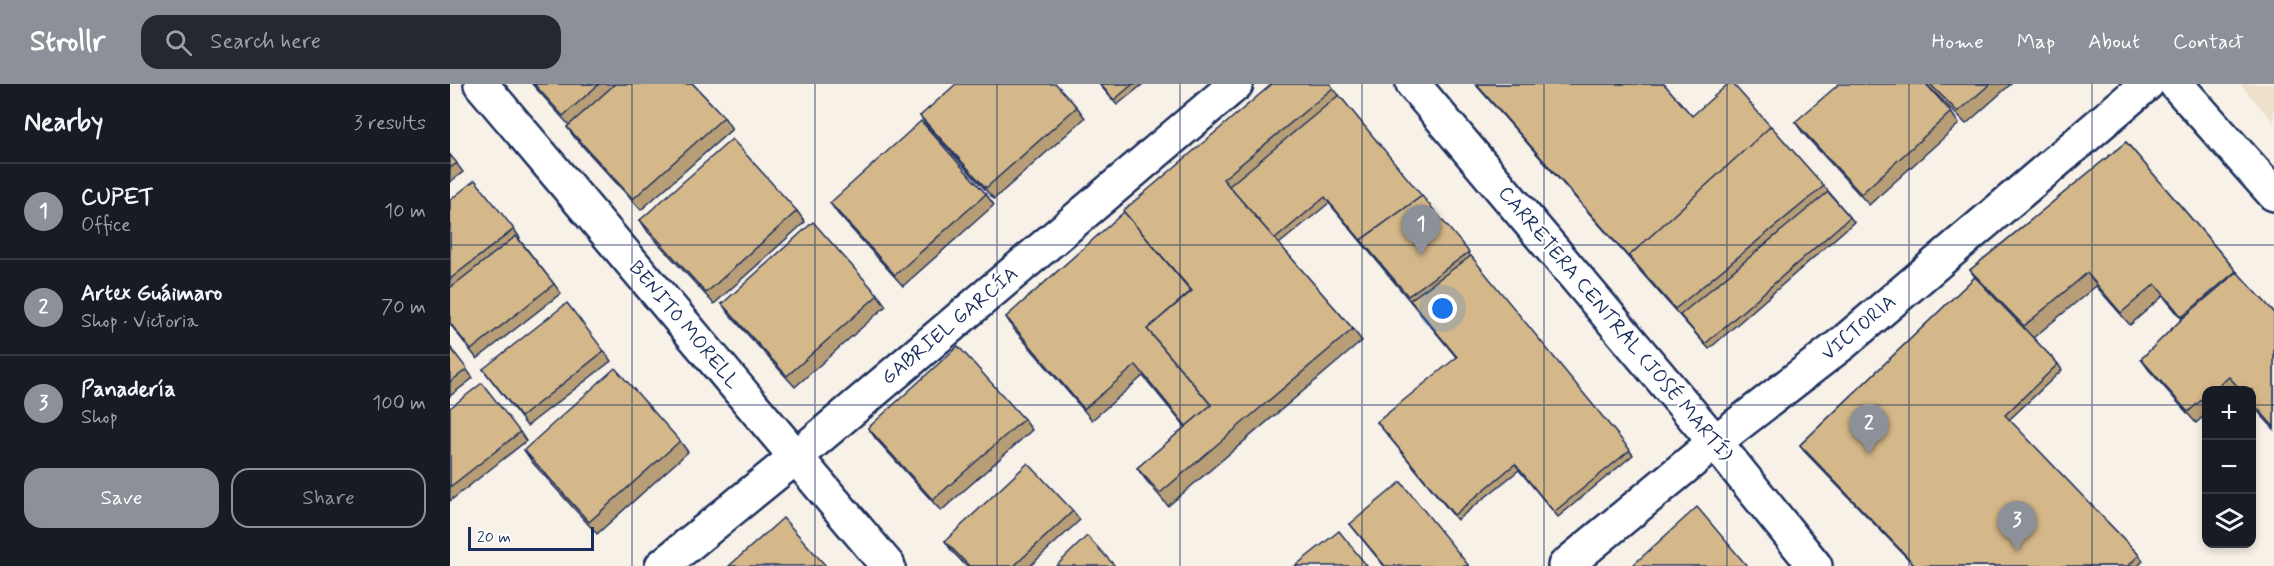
<!DOCTYPE html>
<meta charset="utf-8">
<style>
body{margin:0;font-family:Mynerve,sans-serif;background:#242831;color:#f1f3f6}
.controls{position:absolute;right:18px;bottom:18px;display:grid;overflow:hidden;border-radius:12px;box-shadow:0 3px 9px #0003}
.controls button{width:54px;height:54px;display:grid;place-items:center;padding:0;border:0;border-bottom:2px solid #363941;background:#171b24;color:#f1f3f6;font:30px sans-serif}
.scale{position:absolute;left:18px;bottom:15px;width:126px;box-sizing:border-box;padding-left:6px;border:3px solid #1b2f5e;border-top:0;font-size:16px;line-height:21px;white-space:nowrap;color:#1b2f5e;-webkit-text-stroke:4px #fff;paint-order:stroke}
.you{position:absolute;left:993px;top:225px;width:21px;height:21px;margin:-15px;border:4px solid #fff;border-radius:50%;background:#1a73e8;box-shadow:0 0 0 9px #1a73e833}
.badge{display:grid;place-items:center;width:39px;height:39px;border-radius:50%;background:#8c9099;color:#fff;font-size:20px;font-weight:700}
.pin{position:absolute;translate:-50% -50px;filter:drop-shadow(0 2px 3px #0008)}
.pin::after{content:'';position:absolute;top:32px;width:21px;height:18px;background:inherit;clip-path:polygon(0 0,100% 0,50% 100%)}
.list{margin:0;padding:0;list-style:none}
h2{display:flex;justify-content:space-between;align-items:center;height:78px;margin:0;padding:0 24px;font-size:26px}
h2 small{font-size:20px;font-weight:400;color:#9ea1a6}
.list li{display:grid;grid-template-columns:39px 1fr auto;gap:18px;align-items:center;box-sizing:border-box;height:96px;padding:0 24px;border-top:2px solid #363941}
.list b{display:block;font-size:22px;white-space:nowrap}
.list p{margin:0;font-size:20px;white-space:nowrap;color:#9ea1a6}
.list em{font-size:20px;font-style:normal;color:#9ea1a6}
.actions{display:flex;gap:12px;padding:18px 24px}
.actions a{flex:1;padding:14px 0;border:2px solid #8c9099;border-radius:18px;text-align:center;font-size:21px;color:#8c9099}
.actions .main{background:#8c9099;color:#fff}
.icon{flex:none;width:33px;height:33px;fill:none;stroke:currentColor;stroke-width:2;stroke-linecap:round;stroke-linejoin:round}
.map{position:relative;flex:none;width:1824px;height:482px;overflow:hidden}
header{display:flex;align-items:center;gap:36px;box-sizing:border-box;height:84px;padding:0 30px;background:#8c9099;color:#fff}
header strong{font-size:28px}
nav{display:flex;gap:33px;margin-inline-start:auto;font-size:21px}
.search{width:420px;height:54px;background:#242831;display:flex;align-items:center;gap:15px;box-sizing:border-box;padding:0 21px;border-radius:18px;color:#9ea1a6;font-size:22px}
main{display:flex}
aside{flex:1;background:#171b24}
.map>svg:first-child{display:block}
.built{fill:#ede0cb}
.lines{fill:none;stroke-linecap:round;stroke-linejoin:round}
.minor-casing{stroke:#1b2f5e;stroke-width:38}
.secondary-casing{stroke:#1b2f5e;stroke-width:38}
.trunk-casing{stroke:#1b2f5e;stroke-width:38}
.minor{stroke:#fff;stroke-width:33}
.secondary{stroke:#fff;stroke-width:33}
.trunk{stroke:#fff;stroke-width:33}
.wall{fill:#b79e76;stroke:#1b2f5e;stroke-width:1.5}
.building{fill:#d5b889;stroke:#1b2f5e;stroke-width:1.5}
.grid{fill:none;stroke:#1b2f5e;stroke-width:1.5;stroke-opacity:0.55}
.labels{text-anchor:middle;dominant-baseline:central;stroke-width:4.5;stroke-linejoin:round;paint-order:stroke}
.street-label{font-size:20px;fill:#1b2f5e;stroke:#fff}
</style>
<header>
<strong>Strollr</strong>
<div class="search"><svg class="icon" aria-label="search" viewBox="0 0 24 24"><circle cx="10" cy="10" r="6"/><path d="M15 15l6 6"/></svg>Search here</div>
<nav><a>Home</a><a>Map</a><a>About</a><a>Contact</a></nav>
</header>
<main>
<aside>
<h2>Nearby<small>3 results</small></h2>
<ul class="list">
<li><span class="badge">1</span><div><b>CUPET</b><p>Office</p></div><em>10 m</em></li>
<li><span class="badge">2</span><div><b>Artex Guáimaro</b><p>Shop · Victoria</p></div><em>70 m</em></li>
<li><span class="badge">3</span><div><b>Panadería</b><p>Shop</p></div><em>100 m</em></li>
</ul>
<div class="actions"><a class="main">Save</a><a>Share</a></div>
</aside>
<div class="map">
<svg width="1824" height="482" viewBox="0 0 1824 482">
<rect width="100%" height="100%" fill="#f7f1e7"/>
<filter id="ink" filterUnits="userSpaceOnUse"><feTurbulence type="fractalNoise" baseFrequency=".0167" numOctaves="2"/><feDisplacementMap in="SourceGraphic" scale="12" xChannelSelector="R" yChannelSelector="G"/><feConvolveMatrix kernelMatrix="1 2 1 2 8 2 1 2 1" color-interpolation-filters="sRGB"/></filter>
<g filter="url(#ink)">
<polygon class="built" points="1790,0 1824,0 1824,39"/>
<g class="lines">
<g class="minor-casing">
<g id="minor">
<polyline points="31,0 438,482"/>
<polyline points="1726,0 1824,110"/>
<polyline points="212,482 346,373 786,0"/>
<polyline points="1115,482 1265,358"/>
</g>
</g>
<g class="secondary-casing">
<polyline id="secondary" points="1265,358 1393,259 1697,0"/>
</g>
<g class="trunk-casing">
<polyline id="trunk" points="963,0 1265,358 1365,482"/>
</g>
<use href="#minor" class="minor"/>
<use href="#secondary" class="secondary"/>
<use href="#trunk" class="trunk"/>
</g>
<g class="wall">
<polygon points="82,0 243,0 274,33 282,45 191,126 125,54 117,43 119,41"/>
<polygon points="649,0 693,0 667,21"/>
<polygon points="1025,0 1214,0 1242,32 1374,102 1404,138 1259,265"/>
<polygon points="1476,0 1561,0 1516,40"/>
<polygon points="883,4 1183,371 1108,433 1069,386 1007,436 931,343 927,338 1007,274 879,119 829,160 903,245 912,257 718,422 696,396 687,384 735,343 693,292 642,336 563,244 556,233"/>
<polygon points="627,23 635,34 544,115 478,43 470,32"/>
<polygon points="1501,28 1509,40 1419,121 1353,49 1345,38"/>
<polygon points="1676,58 1787,188 1824,228 1824,345 1802,321 1802,306 1788,306 1787,304 1784,306 1756,306 1756,330 1746,339 1699,286 1691,275 1732,235 1713,212 1680,241 1646,202 1583,254 1608,280 1612,286 1559,336 1689,471 1693,477 1688,482 1465,482 1353,366 1350,361 1525,193 1520,186"/>
<polygon points="0,71 13,88 0,98"/>
<polygon points="536,110 544,121 453,202 388,130 380,119"/>
<polygon points="0,116 64,145 70,154 69,155 111,209 27,275 0,240"/>
<polygon points="347,127 355,138 264,220 198,148 190,136"/>
<polygon points="428,211 436,222 345,303 280,231 272,220"/>
<polygon points="0,263 23,294 0,312"/>
<polygon points="154,267 161,277 77,342 33,285"/>
<polygon points="0,324 70,348 76,357 0,417"/>
<polygon points="574,335 582,346 491,427 426,355 418,344"/>
<polygon points="230,357 238,368 147,450 82,378 74,366"/>
<polygon points="623,427 630,436 580,482 516,482 501,466 495,457"/>
<polygon points="900,440 1019,482 934,482"/>
</g>
<g class="building">
<polygon points="84,0 149,0 113,32"/>
<polygon points="165,0 243,0 274,33 183,115 117,43"/>
<polygon points="506,0 606,0 627,23 536,104 470,32"/>
<polygon points="650,0 683,0 664,16"/>
<polygon points="822,0 880,0 883,4 773,95 903,245 710,409 687,384 761,321 697,245 742,207 673,127"/>
<polygon points="1026,0 1214,0 1242,32 1278,0 1283,0 1321,43 1179,172 1183,178"/>
<polygon points="1389,0 1476,0 1501,28 1411,110 1345,38"/>
<polygon points="1480,0 1540,0 1508,28"/>
<polygon points="889,11 972,112 911,156 914,160 875,113 825,155 779,102"/>
<polygon points="471,37 536,110 445,191 380,119"/>
<polygon points="1321,42 1374,102 1225,225 1179,172"/>
<polygon points="282,55 347,127 256,209 190,136"/>
<polygon points="1676,58 1786,187 1732,233 1705,200 1671,229 1637,189 1574,242 1520,186"/>
<polygon points="0,71 7,79 0,84"/>
<polygon points="25,96 64,145 0,195 0,116"/>
<polygon points="1378,108 1400,133 1255,260 1230,231"/>
<polygon points="972,112 1019,168 958,212 911,156"/>
<polygon points="674,128 741,207 697,245 761,321 736,342 686,281 634,325 556,233"/>
<polygon points="363,138 428,211 337,292 272,220"/>
<polygon points="66,152 104,200 21,266 0,239 0,204"/>
<polygon points="1021,172 1180,366 1104,428 1065,380 1004,431 927,338 1007,273 960,216"/>
<polygon points="1787,188 1824,228 1824,343 1802,318 1802,306 1791,306 1779,293 1763,306 1756,306 1756,312 1738,328 1691,275 1733,234"/>
<polygon points="1525,193 1608,280 1555,331 1689,471 1678,482 1466,482 1350,361"/>
<polygon points="117,219 154,267 71,333 33,285"/>
<polygon points="508,262 574,335 483,416 418,344"/>
<polygon points="0,263 17,285 0,298"/>
<polygon points="165,284 230,357 139,438 74,366"/>
<polygon points="32,299 70,348 0,403 0,324"/>
<polygon points="578,379 623,427 564,482 519,482 495,457"/>
<polygon points="951,398 1019,482 935,482 900,440"/>
<polygon points="1247,423 1297,482 1182,482"/>
<polygon points="333,434 376,482 279,482"/>
<polygon points="889,447 917,482 845,482"/>
<polygon points="637,452 665,482 606,482"/>
</g>
</g>
<path class="grid" d="M182,0v482M365,0v482M547,0v482M730,0v482M912,0v482M1094,0v482M1277,0v482M1459,0v482M1642,0v482M0,161h1824M0,321h1756M1802,321h22"/>
<g class="labels">
<g class="street-label">
<text transform="translate(1165 240) rotate(50)">CARRETERA CENTRAL (JOSÉ MARTÍ)</text>
<text transform="translate(234 241) rotate(50)">BENITO MORELL</text>
<text transform="translate(500 242) rotate(-40)">GABRIEL GARCÍA</text>
<text transform="translate(1409 244) rotate(-40)">VICTORIA</text>
</g>
</g>
</svg>
<div class="controls">
<button>+</button>
<button>−</button>
<button><svg class="icon" aria-label="layers" viewBox="0 0 24 24"><path d="M12 4l9 5-9 5-9-5zM3 14l9 5 9-5"/></svg></button>
</div>
<div class="scale">20 m</div>
<div class="you"></div>
<div class="pin badge" style="left:971px;top:171px">1</div>
<div class="pin badge" style="left:1419px;top:370px">2</div>
<div class="pin badge" style="left:1567px;top:467px">3</div>
</div>
</main>
